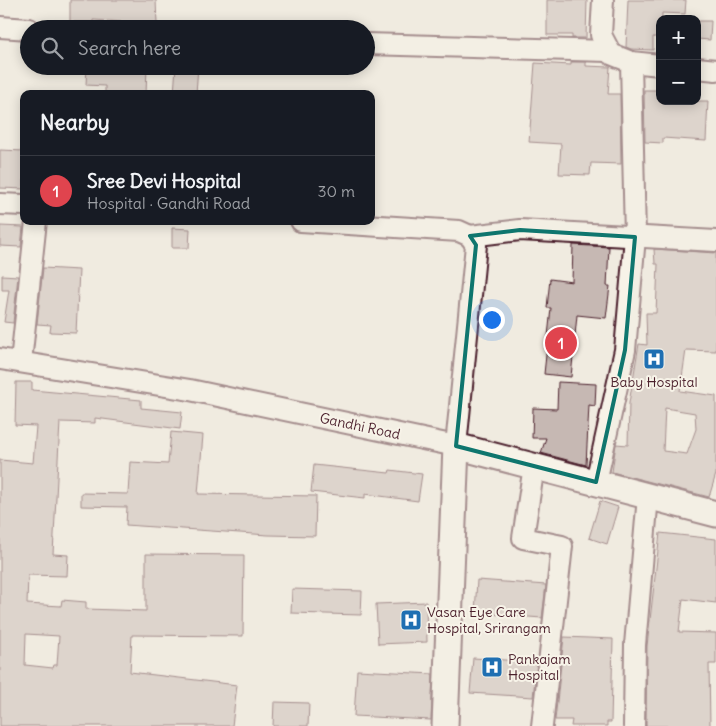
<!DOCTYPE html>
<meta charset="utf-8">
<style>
body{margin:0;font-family:Delius,sans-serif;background:#20242c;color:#f1f3f6}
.controls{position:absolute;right:15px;top:15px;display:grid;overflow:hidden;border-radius:10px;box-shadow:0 2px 12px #0003}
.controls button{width:45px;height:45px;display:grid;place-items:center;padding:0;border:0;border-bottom:1px solid #363941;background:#171b24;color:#f1f3f6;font:25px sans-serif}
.you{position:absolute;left:491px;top:319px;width:18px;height:18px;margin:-12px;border:4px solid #fff;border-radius:50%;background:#1a73e8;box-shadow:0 0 0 8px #1a73e833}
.badge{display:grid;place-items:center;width:32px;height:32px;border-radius:50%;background:#1f6fb2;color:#fff;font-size:16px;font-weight:700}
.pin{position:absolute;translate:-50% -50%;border:2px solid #fff;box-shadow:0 1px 5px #0006}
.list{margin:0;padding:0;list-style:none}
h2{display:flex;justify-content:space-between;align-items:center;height:65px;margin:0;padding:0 20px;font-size:21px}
h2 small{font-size:16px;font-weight:400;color:#9ea1a6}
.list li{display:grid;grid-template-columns:32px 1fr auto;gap:15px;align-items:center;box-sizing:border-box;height:70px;padding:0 20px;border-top:1px solid #363941}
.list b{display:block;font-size:19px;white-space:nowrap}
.list p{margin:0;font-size:16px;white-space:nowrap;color:#9ea1a6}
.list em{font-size:16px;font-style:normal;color:#9ea1a6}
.icon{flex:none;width:28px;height:28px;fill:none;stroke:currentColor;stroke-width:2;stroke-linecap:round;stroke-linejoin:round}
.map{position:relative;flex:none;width:716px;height:726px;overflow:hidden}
.search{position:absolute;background:#171b24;box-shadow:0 2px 12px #0003;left:20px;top:20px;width:355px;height:55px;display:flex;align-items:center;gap:12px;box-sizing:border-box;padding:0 18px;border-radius:28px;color:#9ea1a6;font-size:19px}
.panel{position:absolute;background:#171b24;box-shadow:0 2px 12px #0003;left:20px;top:90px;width:355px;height:135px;border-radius:10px}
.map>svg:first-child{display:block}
.building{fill:#c6b8b3;stroke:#4a1f2b;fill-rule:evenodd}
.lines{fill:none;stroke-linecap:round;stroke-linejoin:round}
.minor-casing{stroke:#4a1f2b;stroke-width:24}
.major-casing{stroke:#4a1f2b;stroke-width:29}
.minor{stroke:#f7f3e8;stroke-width:20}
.major{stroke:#f7f3e8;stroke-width:25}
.marked{fill:none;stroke:#0f766e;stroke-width:4;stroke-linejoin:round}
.labels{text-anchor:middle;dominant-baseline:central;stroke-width:4;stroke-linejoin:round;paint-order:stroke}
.poi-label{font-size:14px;fill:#4a1f2b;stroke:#f7f3e8;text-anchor:start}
.street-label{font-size:14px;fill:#4a1f2b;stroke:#f7f3e8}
</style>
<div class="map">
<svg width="716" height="726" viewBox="0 0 716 726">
<rect width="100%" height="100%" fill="#f0ebe0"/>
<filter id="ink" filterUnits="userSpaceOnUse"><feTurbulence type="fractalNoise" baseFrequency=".02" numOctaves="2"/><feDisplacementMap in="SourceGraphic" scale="10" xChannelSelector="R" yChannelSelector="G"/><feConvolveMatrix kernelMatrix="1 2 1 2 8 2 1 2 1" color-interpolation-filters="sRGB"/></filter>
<g filter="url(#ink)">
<g class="building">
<polygon points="70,0 156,0 157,24 93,20 93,22 70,22"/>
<polygon points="547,0 587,0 586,38 572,38 572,35 547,35"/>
<polygon points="628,0 686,0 685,14 662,13 662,19 660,19 660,37 653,37 653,50 631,49 626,47"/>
<polygon points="697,21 711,21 710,40 697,39"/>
<polygon points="571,62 586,62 586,66 610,67 608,94 620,94 621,164 591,163 590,175 559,174 561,144 529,142 535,63 571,65"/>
<polygon points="87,66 147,66 146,94 105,94 105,86 86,85"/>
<polygon points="176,66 198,66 196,94 174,94"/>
<polygon points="644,90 660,90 660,101 708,101 706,141 663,138 663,143 645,142"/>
<polygon points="0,150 24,151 24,189 0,188"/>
<polygon points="0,226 23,227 21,247 0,246"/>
<polygon points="172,228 190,229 189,248 172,248"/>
<polygon points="573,245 609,247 607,286 610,286 606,318 577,315 571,377 544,374 551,308 547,308 550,279 572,282"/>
<path d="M654,249l62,4v98l-30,-1 -6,41 36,5v78l-7,23 -97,-25 4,-28 12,1 1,-42 10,-59 8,1 -1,-32h10l2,-49h-3zM665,408l30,5 1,16 -9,25 -24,-3z"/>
<polygon points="43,268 79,270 76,333 50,332 51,325 37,324"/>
<polygon points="2,275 18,276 13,323 4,322 9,290 2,290"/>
<path d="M16,382h16v8l109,10v8l41,4 -2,17 -85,-11v5l-35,-1 -7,132 15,1 -1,21 -39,-1 -1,29 34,2 1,-6 24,2v7l60,2v-57l98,1 -1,81 -111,-1 -2,37 107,13 -5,41h-232v-266l33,3 3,-37 -21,-1zM26,634l33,2 -2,29h-3l-1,3 -28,-3z"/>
<polygon points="558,382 596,384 595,406 589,405 586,465 541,453 546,438 532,438 533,408 557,409"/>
<polygon points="171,432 203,435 198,494 316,496 315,536 268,535 126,525 127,507 81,506 81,493 128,494 130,462 168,464"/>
<polygon points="314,465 389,473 390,470 422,474 418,501 365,494 365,498 311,492"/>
<polygon points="600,501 618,507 607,544 589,538"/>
<polygon points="660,533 716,539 716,603 683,599 679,632 716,633 716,664 709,664 710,726 646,726 647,646"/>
<polygon points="477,580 546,585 542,618 475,613"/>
<polygon points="292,589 362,591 361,615 291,613"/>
<polygon points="426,602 427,642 378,644 376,604"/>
<polygon points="564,637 613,639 611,722 607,722 607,726 571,726 572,720 555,720"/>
<polygon points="473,658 537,662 533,697 470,693"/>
<polygon points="357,670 433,674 431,720 354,716"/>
<polygon points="274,702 309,703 308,726 273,726"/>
</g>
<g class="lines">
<g class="minor-casing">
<g id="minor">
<polyline points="603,0 601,35 611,54 631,62 660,65"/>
<polyline points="0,27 29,29"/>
<polyline points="366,44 608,51"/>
<polyline points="697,68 716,70"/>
<polyline points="0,204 24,205"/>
<polyline points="470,236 520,230 716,241"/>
<polyline points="0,359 190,390 456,446 476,245 470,236 459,231 301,221"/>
<polyline points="21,362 36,221"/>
<polyline points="534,466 523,538 562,546 542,726"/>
<polyline points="596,482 625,350 635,237 631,62"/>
<polyline points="634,726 635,645 648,496"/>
</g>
</g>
<g class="major-casing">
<polyline id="major" points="445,726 456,446 716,514"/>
</g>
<use href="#minor" class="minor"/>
<use href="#major" class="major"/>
</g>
</g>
<path d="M0 0H716V726H0ZM520,230l115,7 -10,113 -29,132 -140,-36 20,-201 -6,-9z" fill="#f0ebe0" fill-opacity=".55" fill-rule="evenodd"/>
<path class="marked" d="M520,230l115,7 -10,113 -29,132 -140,-36 20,-201 -6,-9z"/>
<defs>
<g id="hospital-square" transform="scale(1.125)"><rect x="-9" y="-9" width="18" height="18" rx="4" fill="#1f6fb2" stroke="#f7f3e8"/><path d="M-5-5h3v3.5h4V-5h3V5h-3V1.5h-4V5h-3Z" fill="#fff"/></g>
</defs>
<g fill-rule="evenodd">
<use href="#hospital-square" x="654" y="359"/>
<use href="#hospital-square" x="411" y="620"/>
<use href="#hospital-square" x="492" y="667"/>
</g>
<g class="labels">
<g class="poi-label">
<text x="654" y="382" text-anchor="middle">Baby Hospital</text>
<text x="427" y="612">Vasan Eye Care<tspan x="427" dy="16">Hospital, Srirangam</tspan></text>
<text x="508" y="659">Pankajam<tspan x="508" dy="16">Hospital</tspan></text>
</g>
<g class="street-label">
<text transform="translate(360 426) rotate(12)">Gandhi Road</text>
</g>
</g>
</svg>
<div class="controls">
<button>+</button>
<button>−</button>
</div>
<div class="you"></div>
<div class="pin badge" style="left:561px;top:343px;background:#e0444e">1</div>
<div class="search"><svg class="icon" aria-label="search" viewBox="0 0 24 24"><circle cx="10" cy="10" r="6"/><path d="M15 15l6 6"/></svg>Search here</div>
<section class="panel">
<h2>Nearby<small></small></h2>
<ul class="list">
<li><span class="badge" style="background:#e0444e">1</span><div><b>Sree Devi Hospital</b><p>Hospital · Gandhi Road</p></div><em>30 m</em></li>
</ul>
</section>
</div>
